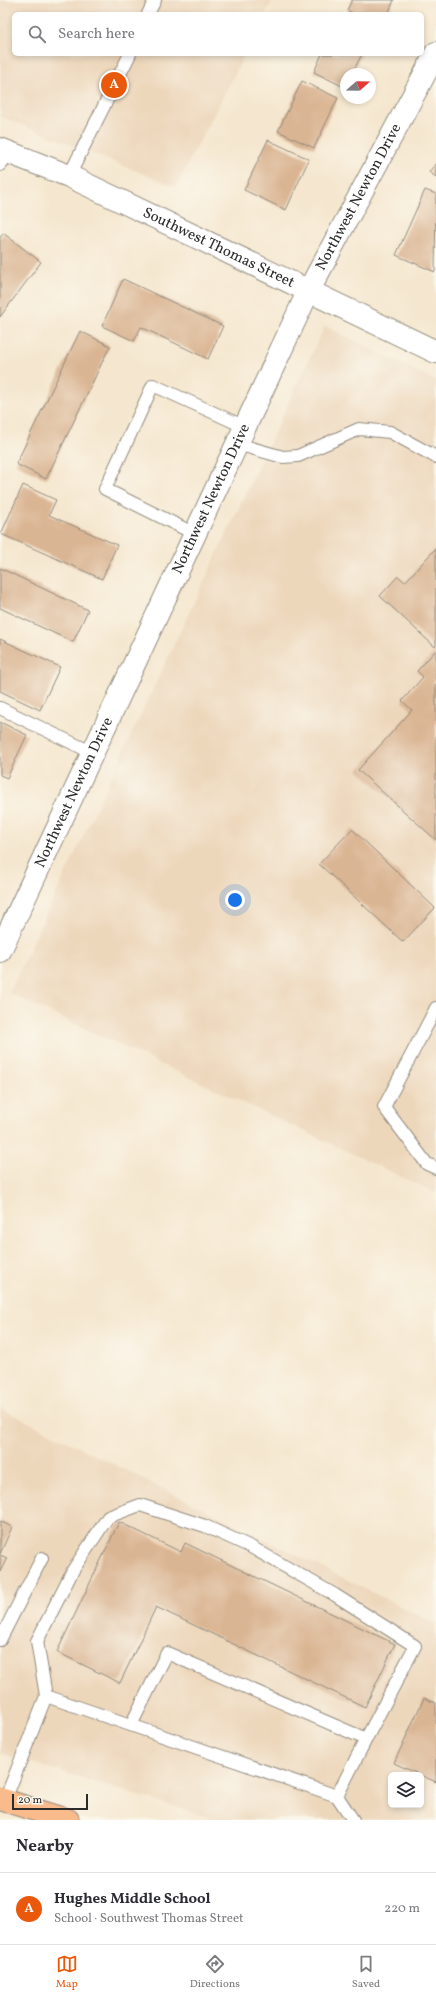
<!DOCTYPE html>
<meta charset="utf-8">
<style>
body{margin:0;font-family:Vollkorn,serif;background:#f2f2f3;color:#2b2b33}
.controls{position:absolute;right:12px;bottom:12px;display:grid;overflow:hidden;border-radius:6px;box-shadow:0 2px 6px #0003}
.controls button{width:36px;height:36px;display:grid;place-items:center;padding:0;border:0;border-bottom:1px solid #e1e1e2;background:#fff;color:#2b2b33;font:20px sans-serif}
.compass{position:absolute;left:340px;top:68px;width:36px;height:36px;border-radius:50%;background:#fff;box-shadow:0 2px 6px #0003;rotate:70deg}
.scale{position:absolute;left:12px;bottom:10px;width:76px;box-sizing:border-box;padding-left:4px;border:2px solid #2b2b2b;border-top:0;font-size:11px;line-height:14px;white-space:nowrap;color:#2b2b2b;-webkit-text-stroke:3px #fbf7ec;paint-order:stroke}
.you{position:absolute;left:235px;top:900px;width:14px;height:14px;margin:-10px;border:3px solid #fff;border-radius:50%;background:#1a73e8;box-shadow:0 0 0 6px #1a73e833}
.badge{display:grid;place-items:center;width:26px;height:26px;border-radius:50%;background:#ea580c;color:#fff;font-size:13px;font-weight:700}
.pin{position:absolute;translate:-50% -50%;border:2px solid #fff;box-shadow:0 1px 4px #0006}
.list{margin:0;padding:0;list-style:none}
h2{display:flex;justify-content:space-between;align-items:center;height:52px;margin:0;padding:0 16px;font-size:17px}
h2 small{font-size:13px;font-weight:400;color:#7c7c81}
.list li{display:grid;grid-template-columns:26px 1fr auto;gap:12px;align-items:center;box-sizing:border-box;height:72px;padding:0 16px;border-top:1px solid #e1e1e2}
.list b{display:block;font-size:15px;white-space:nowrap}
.list p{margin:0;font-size:13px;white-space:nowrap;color:#7c7c81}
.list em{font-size:13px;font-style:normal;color:#7c7c81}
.icon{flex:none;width:22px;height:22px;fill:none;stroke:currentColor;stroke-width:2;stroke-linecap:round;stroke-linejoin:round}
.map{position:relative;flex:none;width:436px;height:1820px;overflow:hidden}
.search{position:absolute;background:#fff;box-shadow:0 2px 6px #0003;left:12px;right:12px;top:12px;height:44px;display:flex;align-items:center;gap:10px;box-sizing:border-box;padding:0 14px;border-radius:6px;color:#7c7c81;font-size:15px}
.sheet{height:124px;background:#fff}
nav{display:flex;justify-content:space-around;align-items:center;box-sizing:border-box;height:56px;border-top:1px solid #e1e1e2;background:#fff;font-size:11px;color:#7c7c81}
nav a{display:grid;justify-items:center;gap:2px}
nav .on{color:#ea580c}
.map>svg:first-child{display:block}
.built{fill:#edd7bb;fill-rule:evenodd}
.building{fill:#dab593}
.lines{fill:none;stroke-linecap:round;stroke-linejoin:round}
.service-casing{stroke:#90897d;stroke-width:14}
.minor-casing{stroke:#90897d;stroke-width:24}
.tertiary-casing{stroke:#90897d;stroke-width:24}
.primary-casing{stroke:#90897d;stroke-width:24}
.service{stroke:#fff;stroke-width:12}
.minor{stroke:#fff;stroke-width:22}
.tertiary{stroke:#fff;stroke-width:22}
.primary{stroke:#fabb8c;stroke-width:22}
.labels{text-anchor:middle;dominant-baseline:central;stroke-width:3;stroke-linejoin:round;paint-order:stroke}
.street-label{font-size:15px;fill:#2b2b2b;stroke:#fbf7ec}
</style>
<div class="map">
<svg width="436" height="1820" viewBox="0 0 436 1820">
<rect width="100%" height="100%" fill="#fbf7ec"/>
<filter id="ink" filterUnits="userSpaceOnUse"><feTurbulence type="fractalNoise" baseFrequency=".025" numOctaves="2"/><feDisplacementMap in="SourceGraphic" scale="8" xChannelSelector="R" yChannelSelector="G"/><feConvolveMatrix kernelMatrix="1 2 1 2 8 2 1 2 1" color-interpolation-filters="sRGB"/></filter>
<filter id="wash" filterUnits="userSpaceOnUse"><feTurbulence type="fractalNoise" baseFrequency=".012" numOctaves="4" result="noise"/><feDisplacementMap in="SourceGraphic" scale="16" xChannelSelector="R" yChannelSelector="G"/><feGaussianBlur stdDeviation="0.9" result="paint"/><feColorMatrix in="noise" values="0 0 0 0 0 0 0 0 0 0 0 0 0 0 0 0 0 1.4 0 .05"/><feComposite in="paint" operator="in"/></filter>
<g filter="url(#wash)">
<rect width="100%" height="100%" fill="#f5e7cf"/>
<g class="built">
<polygon points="0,0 273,0 265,14 14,14 14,54 245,54 176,187 0,116"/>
<polygon points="325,326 436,381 436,1193 9,993"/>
<path d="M0,1408l436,216v196h-218l-218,-67zM391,1775h30v30h-30z"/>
</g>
<g id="blocks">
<g class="building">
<polygon points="352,0 394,0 388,14 354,14 347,10"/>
<polygon points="322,54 362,54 352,74 346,74 346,88 314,72"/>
<polygon points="302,81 338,98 314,148 278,131"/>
<polygon points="268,140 309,159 286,210 244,190"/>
<polygon points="436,163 436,177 429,172"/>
<polygon points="425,190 436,194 435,272 396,255"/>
<polygon points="3,233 41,262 0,317 0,238"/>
<polygon points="123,279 223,326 208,359 141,327 134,341 102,326"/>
<polygon points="80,331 110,346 46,479 16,464"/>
<polygon points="23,485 56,500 49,515 117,545 102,579 1,534"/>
<polygon points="436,548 436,645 435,647 380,596 398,576 405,582"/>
<polygon points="0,568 88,610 73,642 0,608"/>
<polygon points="0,639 60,667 40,710 0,691"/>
<polygon points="436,650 436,679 433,682 436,685 436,840 358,770 412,710 402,701 423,677 417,671"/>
<polygon points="0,722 27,735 7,778 0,775"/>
<polygon points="352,829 435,908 403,942 319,864"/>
<polygon points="0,1521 12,1527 0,1554"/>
<polygon points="119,1522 181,1552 185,1543 395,1644 365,1707 156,1607 120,1683 57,1652"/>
<polygon points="0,1555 7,1558 0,1572"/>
<polygon points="424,1698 436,1703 436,1782 394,1763"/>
</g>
</g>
</g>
<g filter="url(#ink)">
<use href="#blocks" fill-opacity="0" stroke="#90897d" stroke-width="1"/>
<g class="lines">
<g class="service-casing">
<g id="service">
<polyline points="148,14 155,0"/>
<polyline points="0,165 9,153"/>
<polyline points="69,176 130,54"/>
<polyline points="237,444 283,457 298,456 359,429 390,432 436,457"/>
<polyline points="195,534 105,489 153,385 245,427"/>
<polyline points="0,708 93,753"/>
<polyline points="436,1008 384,1107 427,1164 436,1168"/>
<polyline points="0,1640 42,1558"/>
<polyline points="46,1696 37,1641 73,1570 108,1517 140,1505 205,1526 251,1547 335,1595 415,1646 366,1739"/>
<polyline points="131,1725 167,1653 366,1739 337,1796"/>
<polyline points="5,1800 46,1696 337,1796 353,1820"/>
</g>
</g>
<g class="minor-casing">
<g id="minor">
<path id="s1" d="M0,951l309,-661 127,-237"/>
</g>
</g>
<g class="tertiary-casing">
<g id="tertiary">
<path id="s2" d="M0,149l69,27 367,176"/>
</g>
</g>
<g class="primary-casing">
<polyline id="primary" points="0,1799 68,1820"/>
</g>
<use href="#service" class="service"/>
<use href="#minor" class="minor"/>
<use href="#tertiary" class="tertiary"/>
<use href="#primary" class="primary"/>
</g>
</g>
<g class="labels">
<g class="street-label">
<text stroke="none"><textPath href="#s1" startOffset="835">Northwest Newton Drive</textPath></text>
<text stroke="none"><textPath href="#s2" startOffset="240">Southwest Thomas Street</textPath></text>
<text stroke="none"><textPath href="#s1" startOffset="499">Northwest Newton Drive</textPath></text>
<text stroke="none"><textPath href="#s1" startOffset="175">Northwest Newton Drive</textPath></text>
</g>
</g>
</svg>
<div class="controls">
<button><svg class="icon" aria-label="layers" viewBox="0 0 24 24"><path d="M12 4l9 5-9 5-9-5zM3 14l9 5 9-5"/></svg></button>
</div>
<svg class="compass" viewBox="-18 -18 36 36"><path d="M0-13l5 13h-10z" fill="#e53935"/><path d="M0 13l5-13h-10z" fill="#7c7c81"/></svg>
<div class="scale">20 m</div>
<div class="you"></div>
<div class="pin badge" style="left:114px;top:85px">A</div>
<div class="search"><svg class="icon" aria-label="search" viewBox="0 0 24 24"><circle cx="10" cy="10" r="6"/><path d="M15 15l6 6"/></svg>Search here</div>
</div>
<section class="sheet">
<h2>Nearby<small></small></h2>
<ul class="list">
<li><span class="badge">A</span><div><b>Hughes Middle School</b><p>School · Southwest Thomas Street</p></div><em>220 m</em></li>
</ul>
</section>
<nav>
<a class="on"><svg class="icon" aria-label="map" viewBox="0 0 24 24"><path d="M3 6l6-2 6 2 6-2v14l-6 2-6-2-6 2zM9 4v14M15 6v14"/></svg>Map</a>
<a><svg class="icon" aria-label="directions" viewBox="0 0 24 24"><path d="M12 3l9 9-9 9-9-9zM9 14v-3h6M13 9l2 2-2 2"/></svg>Directions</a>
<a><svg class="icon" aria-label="saved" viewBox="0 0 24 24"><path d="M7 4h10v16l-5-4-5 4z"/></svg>Saved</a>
</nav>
